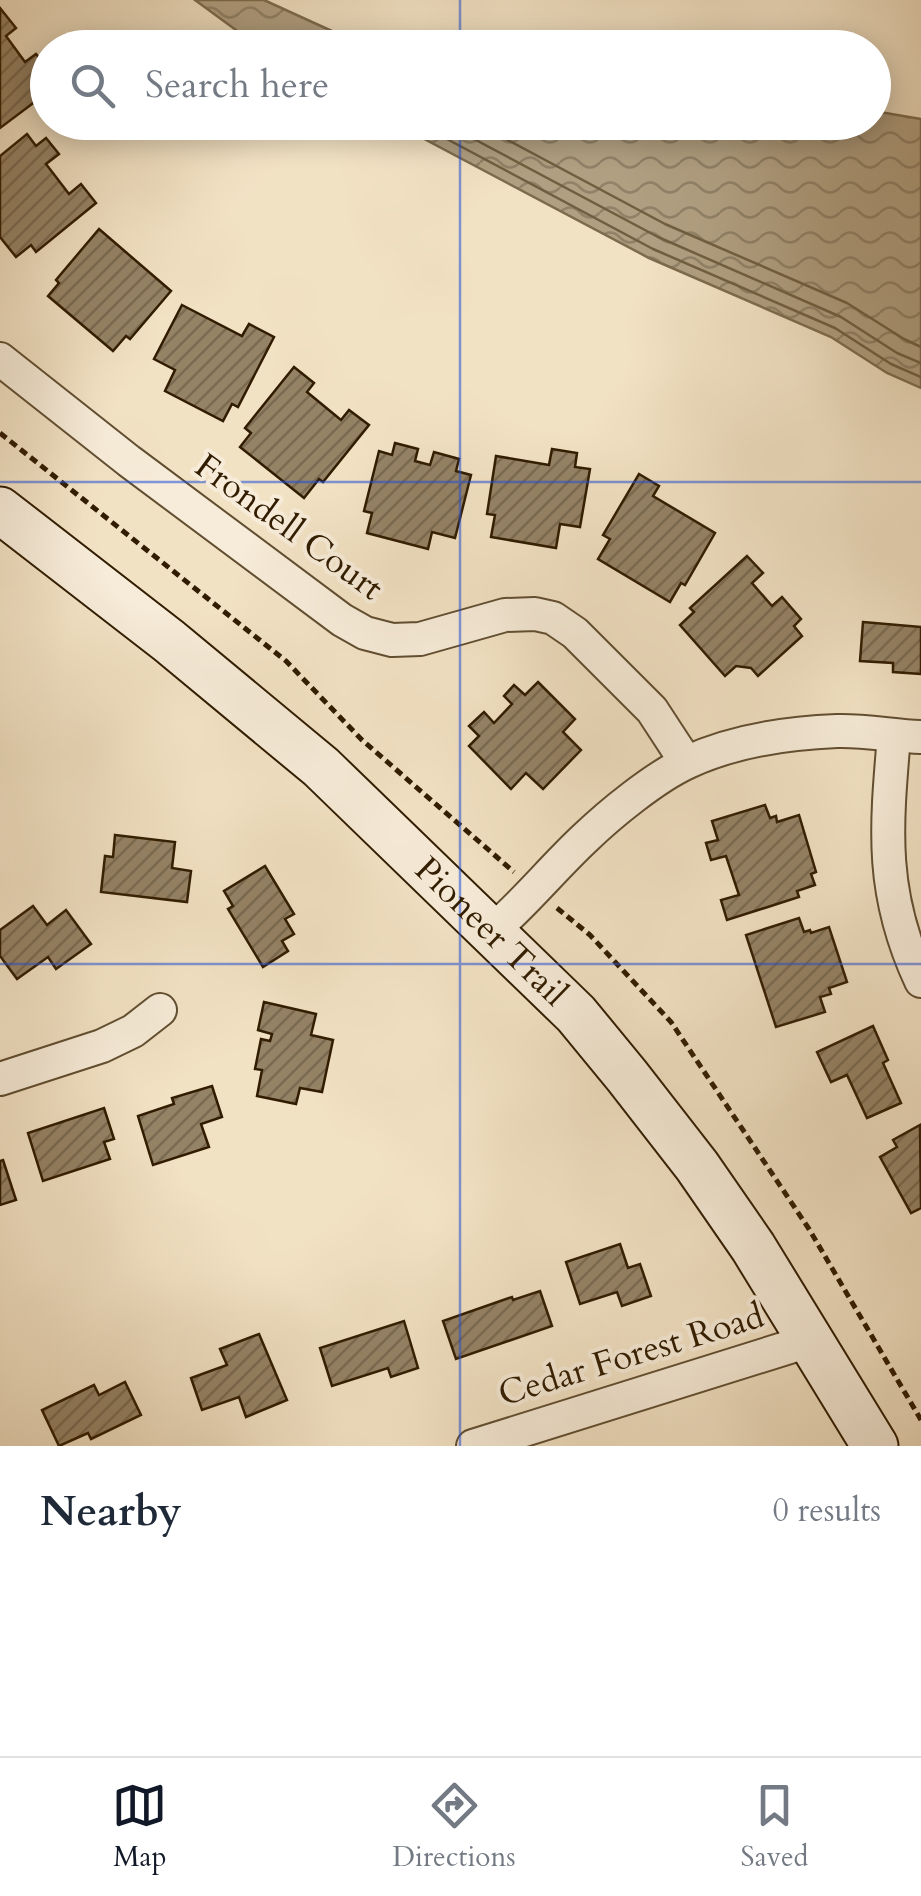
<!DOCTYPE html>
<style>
body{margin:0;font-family:Cardo,serif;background:#f2f2f3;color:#1f2937}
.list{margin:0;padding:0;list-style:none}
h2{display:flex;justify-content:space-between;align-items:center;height:130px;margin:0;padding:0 40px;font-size:42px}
h2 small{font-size:32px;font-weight:400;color:#747a83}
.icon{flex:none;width:55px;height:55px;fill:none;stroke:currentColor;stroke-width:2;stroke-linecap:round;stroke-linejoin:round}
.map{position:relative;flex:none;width:921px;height:1446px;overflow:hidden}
.search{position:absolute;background:#fff;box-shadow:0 5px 25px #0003;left:30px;right:30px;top:30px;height:110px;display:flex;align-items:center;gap:25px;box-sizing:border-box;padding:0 35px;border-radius:55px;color:#747a83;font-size:38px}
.sheet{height:310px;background:#fff}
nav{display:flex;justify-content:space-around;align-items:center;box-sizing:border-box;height:140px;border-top:2px solid #e0e1e3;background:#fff;font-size:28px;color:#747a83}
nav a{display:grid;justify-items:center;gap:5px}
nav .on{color:#111827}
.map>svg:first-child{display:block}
.water{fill:url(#water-waves);stroke:#7d6b4d;stroke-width:2.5}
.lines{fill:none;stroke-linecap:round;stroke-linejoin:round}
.shore{stroke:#705e40;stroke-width:2.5}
.building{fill:url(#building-hatch);stroke:#311c00;stroke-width:2.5}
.minor-casing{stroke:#614e31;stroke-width:36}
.secondary-casing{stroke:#311c00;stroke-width:49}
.path{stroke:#311c00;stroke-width:5;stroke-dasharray:8 5;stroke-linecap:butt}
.minor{stroke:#f7ecd9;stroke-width:32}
.secondary{stroke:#f7ecd9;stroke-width:45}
.grid{fill:none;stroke:#1d4ed8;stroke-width:2.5;stroke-opacity:0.55}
.labels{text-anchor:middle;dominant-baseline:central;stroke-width:8;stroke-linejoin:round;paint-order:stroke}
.street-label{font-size:35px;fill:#311c00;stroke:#f7ecd9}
</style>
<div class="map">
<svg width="921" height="1446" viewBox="0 0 921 1446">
<defs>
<pattern id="water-waves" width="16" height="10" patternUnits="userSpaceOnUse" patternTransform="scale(2.5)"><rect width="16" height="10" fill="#b09f81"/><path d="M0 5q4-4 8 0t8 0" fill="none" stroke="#908167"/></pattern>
<pattern id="building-hatch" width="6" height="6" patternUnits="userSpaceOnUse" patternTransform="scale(2.5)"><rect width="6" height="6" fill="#958366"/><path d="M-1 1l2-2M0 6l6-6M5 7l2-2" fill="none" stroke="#7a6a52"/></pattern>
</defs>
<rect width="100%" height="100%" fill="#f2e2c4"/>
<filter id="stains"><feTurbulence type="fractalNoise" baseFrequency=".002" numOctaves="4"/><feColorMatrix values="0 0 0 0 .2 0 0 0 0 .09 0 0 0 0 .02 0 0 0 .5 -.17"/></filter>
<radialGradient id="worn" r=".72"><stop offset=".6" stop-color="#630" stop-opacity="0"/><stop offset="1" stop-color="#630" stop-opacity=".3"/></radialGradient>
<g class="water">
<polygon points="195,0 264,0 367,47 259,47"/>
<polygon points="874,111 921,119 921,388 887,373 831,337 649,258 394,123 874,122"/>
</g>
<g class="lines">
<g class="shore">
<polyline points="415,122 653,249 835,328 891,364 921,377"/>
<polyline points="442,122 658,237 841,317 897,353 921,363"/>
<polyline points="474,122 665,224 847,303 904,339 921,347"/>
</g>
</g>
<g class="building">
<polygon points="0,8 16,28 6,36 25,62 36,54 48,69 48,73 39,80 48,92 0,128"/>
<polygon points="27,134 36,146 46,138 59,154 46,164 69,194 81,184 96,203 36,252 31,245 16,257 0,237 0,156"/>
<polygon points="99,229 171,291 130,339 126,336 113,351 48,296 59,283 56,280"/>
<polygon points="182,305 242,336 249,324 274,337 238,407 232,404 223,421 165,391 175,370 154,359"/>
<polygon points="294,367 314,383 307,392 341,420 349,410 369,425 323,482 319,479 304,498 240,447 251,433 245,428"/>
<polygon points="395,443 418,449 415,461 430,465 434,452 459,459 456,471 471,475 455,538 432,532 428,549 367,533 372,513 364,511 379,451 392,455"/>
<polygon points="552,449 577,453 575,467 590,469 580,527 560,524 556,548 491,537 495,515 487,514 496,456 549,465"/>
<polygon points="639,474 659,486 653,496 715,533 685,585 681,583 670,602 598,559 610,539 603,535"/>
<polygon points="747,556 763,573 752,583 772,606 782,597 801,619 794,626 802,636 758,676 751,668 736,666 725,676 680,625 694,612 690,608"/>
<polygon points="863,622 921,627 921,674 893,672 893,663 860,661"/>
<polygon points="538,682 575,719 563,732 581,750 543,789 526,773 511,789 469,746 479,736 469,726 484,712 494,723 512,704 504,696 514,685 525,695"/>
<polygon points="765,805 770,818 776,816 777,822 799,815 816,872 811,874 815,885 797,891 799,897 727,920 721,900 739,895 726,856 711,860 706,843 718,840 712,821"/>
<polygon points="115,835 175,842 172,868 191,871 187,902 101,892 105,856 113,857"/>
<polygon points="265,866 294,914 285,919 294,934 282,941 288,951 263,967 228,909 233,906 224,891"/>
<polygon points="33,906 47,925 66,910 91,944 56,969 48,957 17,979 0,956 0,930"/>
<polygon points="799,918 804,932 810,930 811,933 829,927 847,982 829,988 831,994 820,997 825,1012 776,1027 746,935"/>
<polygon points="264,1002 316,1014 311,1035 333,1040 322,1092 300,1088 296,1104 257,1096 262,1070 255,1069 261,1039 270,1041 272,1034 258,1030"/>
<polygon points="873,1026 888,1060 883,1063 901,1103 867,1118 847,1075 831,1082 817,1052"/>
<polygon points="212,1086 222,1117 201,1124 209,1147 153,1165 138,1116 174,1104 172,1098"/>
<polygon points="104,1108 114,1139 104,1142 110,1159 43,1181 28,1133"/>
<polygon points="920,1125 921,1208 911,1213 880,1157 897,1147 893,1140"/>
<polygon points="3,1160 16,1200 0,1205 0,1161"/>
<polygon points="620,1244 628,1268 640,1264 651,1296 622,1306 617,1292 580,1304 566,1262"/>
<polygon points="540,1291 552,1326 456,1359 443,1321 512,1297 513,1300"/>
<polygon points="404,1321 418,1368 391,1377 388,1368 332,1386 320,1348"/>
<polygon points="259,1334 287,1400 246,1417 239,1397 202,1410 191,1378 227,1365 220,1349"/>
<polygon points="125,1382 141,1415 91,1439 88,1433 59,1446 42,1410 94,1385 99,1395"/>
</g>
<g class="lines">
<g class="minor-casing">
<g id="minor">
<polyline points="0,359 129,461 342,620 365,633 392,640 420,639 505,615 535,614 553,618 575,633 652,710 686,762"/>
<path d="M894,736c-8,93 -14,157 27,245"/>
<path d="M492,931c33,-28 60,-62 92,-92 26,-25 71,-62 104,-77 45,-21 99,-29 149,-31 27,-1 57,5 84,6"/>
<polyline points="0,1079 102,1046 133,1031 160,1010"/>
<polyline points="473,1446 812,1340"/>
</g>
</g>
<g class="secondary-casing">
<g id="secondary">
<path id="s1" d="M0,510l169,131 152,126 255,247 51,62 70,90 56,81 122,199"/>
</g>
</g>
<g class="path">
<polyline points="0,433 286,661 362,740 514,872"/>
<polyline points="557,908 590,935 671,1022 809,1229 921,1420"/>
</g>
<use href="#minor" class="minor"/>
<use href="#secondary" class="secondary"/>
</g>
<path class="grid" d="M460,0v48M460,122v1324M0,482h921M0,964h921"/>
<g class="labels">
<g class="street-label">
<text transform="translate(289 527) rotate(36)">Frondell Court</text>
<text stroke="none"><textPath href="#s1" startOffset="648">Pioneer Trail</textPath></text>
<text transform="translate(631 1355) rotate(-17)">Cedar Forest Road</text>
</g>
</g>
<rect width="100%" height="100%" filter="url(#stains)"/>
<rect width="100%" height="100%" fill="url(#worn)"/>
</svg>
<div class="search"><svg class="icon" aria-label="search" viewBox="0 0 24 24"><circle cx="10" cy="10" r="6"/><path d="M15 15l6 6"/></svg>Search here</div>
</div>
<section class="sheet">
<h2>Nearby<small>0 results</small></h2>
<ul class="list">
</ul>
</section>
<nav>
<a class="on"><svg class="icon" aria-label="map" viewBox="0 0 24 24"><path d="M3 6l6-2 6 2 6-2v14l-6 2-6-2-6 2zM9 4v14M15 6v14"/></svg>Map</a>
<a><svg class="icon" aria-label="directions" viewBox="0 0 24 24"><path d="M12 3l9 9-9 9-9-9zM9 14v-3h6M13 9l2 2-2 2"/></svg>Directions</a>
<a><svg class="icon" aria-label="saved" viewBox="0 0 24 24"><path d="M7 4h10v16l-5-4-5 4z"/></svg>Saved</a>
</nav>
